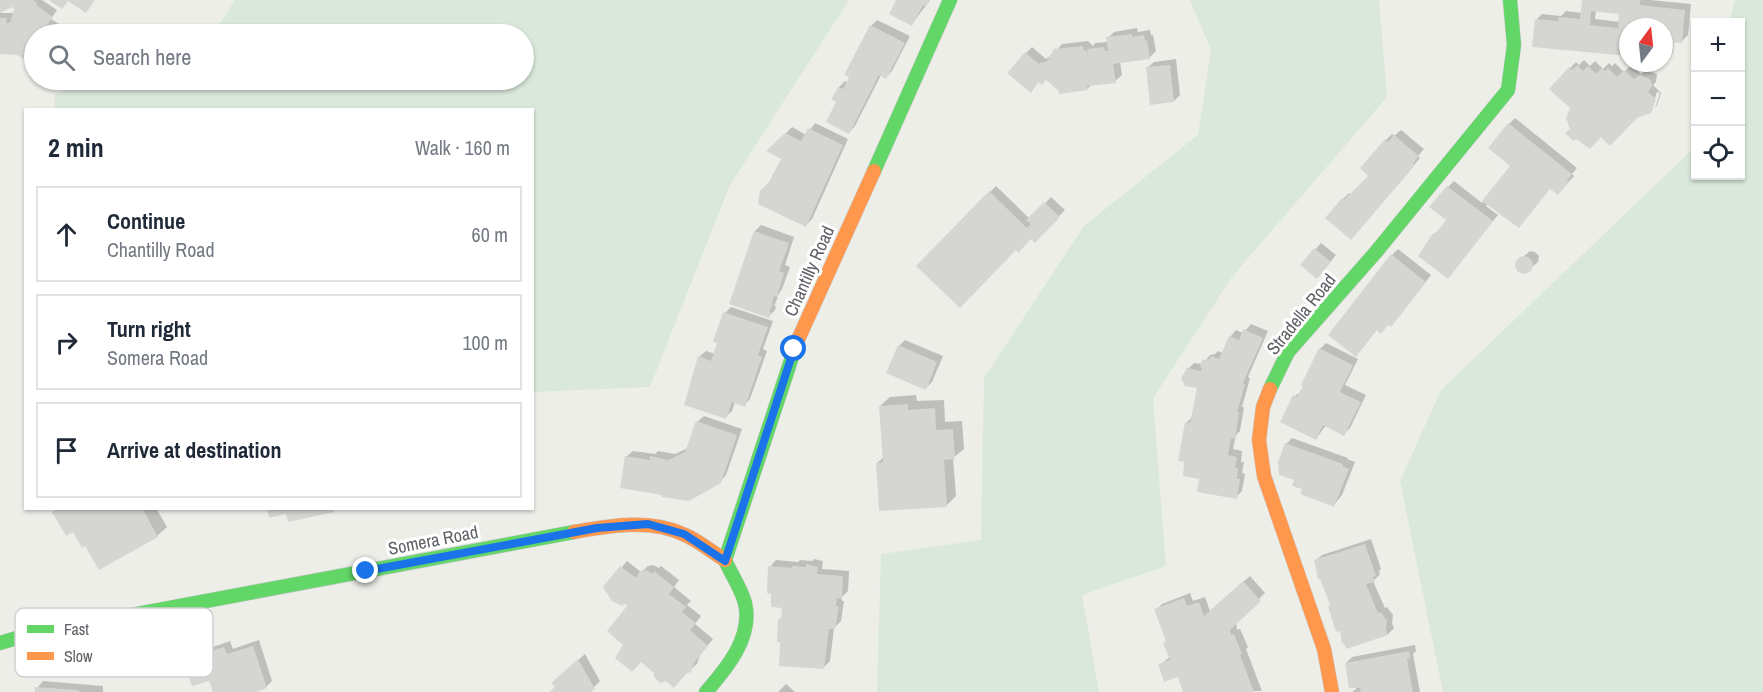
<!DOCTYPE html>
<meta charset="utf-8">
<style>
body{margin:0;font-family:"Archivo Narrow",sans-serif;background:#f6f6f7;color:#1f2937}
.controls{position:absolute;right:18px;top:18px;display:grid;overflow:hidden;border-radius:0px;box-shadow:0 2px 4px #0004}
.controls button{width:54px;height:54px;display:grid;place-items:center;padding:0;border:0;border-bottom:2px solid #e0e1e3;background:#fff;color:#1f2937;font:30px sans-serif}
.compass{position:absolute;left:1619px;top:18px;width:54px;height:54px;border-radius:50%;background:#fff;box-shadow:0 2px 4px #0004;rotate:15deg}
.stop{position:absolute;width:18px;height:18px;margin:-14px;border:4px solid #1a73e8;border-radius:50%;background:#fff}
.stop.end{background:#1a73e8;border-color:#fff;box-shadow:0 2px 6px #0008}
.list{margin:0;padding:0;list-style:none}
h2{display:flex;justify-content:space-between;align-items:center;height:78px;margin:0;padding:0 24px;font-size:26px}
h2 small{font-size:20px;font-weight:400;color:#747a83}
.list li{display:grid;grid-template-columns:39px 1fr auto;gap:18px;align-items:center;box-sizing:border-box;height:96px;margin:0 12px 12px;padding:0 12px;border:2px solid #e0e1e3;border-radius:0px}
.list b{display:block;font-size:22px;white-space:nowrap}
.list p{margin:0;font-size:20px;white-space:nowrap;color:#747a83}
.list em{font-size:20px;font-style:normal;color:#747a83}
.icon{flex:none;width:33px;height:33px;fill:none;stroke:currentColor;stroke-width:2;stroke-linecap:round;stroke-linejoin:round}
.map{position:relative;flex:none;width:1763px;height:692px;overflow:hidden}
.search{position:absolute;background:#fff;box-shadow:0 2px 4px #0004;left:24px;top:24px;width:510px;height:66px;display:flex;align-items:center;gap:15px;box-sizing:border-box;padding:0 21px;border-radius:33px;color:#747a83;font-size:22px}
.panel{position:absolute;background:#fff;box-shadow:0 2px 4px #0004;left:24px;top:108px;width:510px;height:402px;border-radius:0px}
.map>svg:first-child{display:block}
.green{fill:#d9e8da}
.shadow{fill:#0003;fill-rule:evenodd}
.building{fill:#d5d5d2;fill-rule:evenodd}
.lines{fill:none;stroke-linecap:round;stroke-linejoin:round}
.fast-casing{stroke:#c9caca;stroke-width:15}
.slow-casing{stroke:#c9caca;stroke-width:15}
.fast{stroke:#63d668;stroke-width:14}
.slow{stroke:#ff974d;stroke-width:14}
.route{stroke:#1a73e8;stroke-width:8}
.labels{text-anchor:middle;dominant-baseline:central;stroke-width:6;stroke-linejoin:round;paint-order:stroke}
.street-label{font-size:18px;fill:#5f6166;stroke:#fff}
.key{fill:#fff;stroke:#cfd0d1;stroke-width:1.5}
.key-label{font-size:16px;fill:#5f6166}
</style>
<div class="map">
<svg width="1763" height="692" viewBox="0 0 1763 692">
<rect width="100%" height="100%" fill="#eeeee9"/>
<g class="green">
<polygon points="235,0 849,0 730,185 650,387 533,392 532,110 55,109 55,95 87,80 524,80 524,34 191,34 221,22"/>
<polygon points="1190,0 1379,0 1387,97 1232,277 1153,398 1166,566 1082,595 1099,692 877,692 881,554 981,540 984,378 1084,226 1198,135 1211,50"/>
<polygon points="1735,0 1763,0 1763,692 1443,692 1400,481 1441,390 1695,147 1696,176 1740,176 1740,22 1729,22"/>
</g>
<g class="shadow">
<polygon points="0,0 42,0 57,10 51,19 59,24 55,30 61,34 34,34 34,63 18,54 0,53 0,13 14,13 15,9 12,6 0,11"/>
<polygon points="898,0 930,0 912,24"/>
<path d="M1583,0h67l41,4 -3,31 -7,7 -7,-1 -1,11 -6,6h-3v-31h-36v27l-92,-34 6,-6 19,2 5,-5 16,2zM1596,10l25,3 -1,9 -25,-3z"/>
<polygon points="877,20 910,36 892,71 886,77 881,75 855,126 849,132 838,102 839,87 845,81 848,83 871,26"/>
<polygon points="1137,28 1138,32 1150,30 1151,35 1153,35 1156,51 1149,58 1120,62 1122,75 1115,81 1092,84 1087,89 1060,90 1047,79 1039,81 1031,91 1026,53 1032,47 1046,59 1048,57 1050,58 1062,44 1088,41 1093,46 1095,43 1108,42 1108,38 1114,32"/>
<polygon points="1176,59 1180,95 1174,101 1147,68 1154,62"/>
<polygon points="1584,60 1590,66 1595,61 1603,69 1609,63 1612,66 1615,63 1624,72 1631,65 1641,74 1647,70 1657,74 1656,82 1653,85 1661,93 1657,105 1655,108 1660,93 1657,92 1651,109 1653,109 1651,112 1636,116 1602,135 1572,129 1571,107 1551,88 1576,62 1579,65"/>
<polygon points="1515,118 1577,168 1572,174 1574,176 1564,187 1551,188 1488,203 1486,206 1498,215 1448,277 1428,241 1448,220 1448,187 1454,181 1482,203 1512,166 1509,124"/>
<polygon points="815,123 848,139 812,219 806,225 770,183 783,158 769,151 792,127 806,135"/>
<polygon points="1401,130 1424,149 1418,156 1420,158 1357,232 1343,199 1349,193 1351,195 1370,175 1386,140 1392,134 1394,136"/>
<polygon points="996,186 1030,219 1051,197 1065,210 1035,241 1031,237 1016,248 918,266"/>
<polygon points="761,225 794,237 785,265 790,267 782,289 777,297 778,297 774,306 776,306 775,310 769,316 755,231"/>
<polygon points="1321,243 1336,255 1323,271 1302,265"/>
<polygon points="1398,249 1431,275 1397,319 1377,329 1362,349 1392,255"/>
<polygon points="1530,251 1535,252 1539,256 1538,262 1526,272 1521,271 1517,267 1518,261"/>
<polygon points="731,307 773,321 763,349 767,351 750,399 744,405 735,402 732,411 725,417 699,357 706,351 715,354 725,313"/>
<polygon points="1251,324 1268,331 1248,377 1250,378 1242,407 1244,407 1240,431 1236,435 1233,449 1242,451 1241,462 1244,462 1242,473 1245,474 1242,491 1236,497 1201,478 1186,423 1193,416 1198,387 1188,369 1194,363 1202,364 1210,355 1215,354 1218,351 1223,353 1230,337 1236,330 1243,333"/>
<polygon points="905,340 943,356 932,382 926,388 899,346"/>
<polygon points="1326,343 1358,359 1345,385 1366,395 1350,428 1344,434 1326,425 1316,439 1295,396 1302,391 1320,349"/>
<polygon points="916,395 917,401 944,400 945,422 962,421 964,449 953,458 956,496 946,506 877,463 884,457 880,406 890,397"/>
<polygon points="704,416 742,429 726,475 720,482 626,457 633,451 655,454 658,451 675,454 688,448 697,422"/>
<polygon points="1292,438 1348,458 1347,459 1355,462 1342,495 1333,506 1304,489 1296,479 1286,444"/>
<polygon points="58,508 156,508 167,527 157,536 100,568 86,544"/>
<polygon points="1371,539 1381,569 1379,571 1380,574 1373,581 1385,608 1387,607 1393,615 1392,623 1394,628 1388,634 1347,647 1315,561 1322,555"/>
<polygon points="814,559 823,561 822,569 849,571 848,591 842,597 842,601 844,601 841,621 834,628 830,661 824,667 782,640 780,619 783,616 784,606 770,567 776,560 798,562 800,560 812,561"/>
<polygon points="627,561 641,572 648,566 653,565 659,568 661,566 679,580 674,587 691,601 687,605 701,616 695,624 713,639 700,655 697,664 690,670 687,672 655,672 625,644 629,606 605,587"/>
<polygon points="1250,576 1265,593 1236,622 1237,630 1240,629 1248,647 1246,649 1262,691 1186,692 1179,675 1160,665 1170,657 1167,640 1156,610 1162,604 1190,593 1193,601 1205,597 1210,611"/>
<polygon points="204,629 210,648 230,641 233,649 259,640 272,681 266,687 250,692 213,692 210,679 175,642 181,636"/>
<polygon points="1415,645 1416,651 1413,654 1420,692 1352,692 1356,689 1355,686 1346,663 1352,657"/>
<polygon points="585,654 600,681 589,692 551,692 556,687 559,677"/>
<polygon points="43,681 103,686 103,692 37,692 37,688"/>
<polygon points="786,684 795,692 778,692"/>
</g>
<g class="building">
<polygon points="0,0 33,0 37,3 36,5 53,17 46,26 54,31 52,34 34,34 34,65 17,55 0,54 0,18 7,18 6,23 10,23 14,9 12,7 0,13"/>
<polygon points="49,0 95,0 86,13 68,1 62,9"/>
<polygon points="896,0 929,0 926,7 923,5 912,26 889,14"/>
<path d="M1582,0h58v5l45,5 -3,33 -13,-1 -1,18 -4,-1v-32h-36v29l-96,-9 3,-28 23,2v-4l22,2zM1591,11l28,3 -1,14 -28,-3z"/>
<polygon points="870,25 905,43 886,79 879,75 849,134 826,122 836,102 831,100 838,87 843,89 849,77 844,75"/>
<polygon points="1132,34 1132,37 1144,35 1145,41 1147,40 1150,59 1113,64 1116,83 1087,86 1088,90 1059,94 1059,91 1046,80 1042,85 1038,82 1031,93 1007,73 1025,52 1039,64 1041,62 1043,63 1047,61 1054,49 1083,46 1083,49 1088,52 1087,49 1104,47 1105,51 1108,51 1106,37"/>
<polygon points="1170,65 1174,102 1150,105 1146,67"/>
<polygon points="1577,65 1583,71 1588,66 1596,74 1602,68 1605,71 1608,68 1617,77 1624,70 1634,79 1640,75 1648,78 1651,81 1652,86 1648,92 1656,99 1651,113 1637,118 1610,146 1601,137 1590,149 1576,139 1573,141 1565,133 1570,129 1566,118 1570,108 1549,89 1569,67 1572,70"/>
<polygon points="1508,123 1572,174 1567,181 1568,183 1558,195 1550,189 1519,228 1482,201 1510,166 1488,148"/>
<polygon points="808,128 843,145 806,227 758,204 760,191 769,182 781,159 766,151 785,133 801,141"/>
<polygon points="1394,135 1419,156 1413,163 1415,165 1351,240 1325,218 1342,198 1344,200 1368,176 1360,168 1385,139 1388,142"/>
<polygon points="1447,186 1493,221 1448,279 1418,256 1433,233 1435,235 1446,220 1429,207"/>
<polygon points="989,191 1027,228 1031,224 1026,220 1044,202 1060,217 1035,243 1031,239 1018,253 1016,250 960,308 916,266"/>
<polygon points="754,231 789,243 779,271 784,273 777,297 774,296 772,303 773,303 769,312 771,312 769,318 729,304"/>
<polygon points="1314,248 1331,262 1317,279 1300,265"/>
<polygon points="1391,254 1426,282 1391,327 1388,325 1381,334 1376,330 1356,357 1328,335"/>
<circle cx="1524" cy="265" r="9"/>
<polygon points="723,312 768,327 758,355 762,357 745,407 732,402 726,419 684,405 698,356 711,361 717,343 713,342"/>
<polygon points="1243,329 1263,338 1243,383 1245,384 1237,412 1239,412 1235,439 1231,438 1228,455 1237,457 1235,468 1238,468 1237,479 1240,479 1237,499 1197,492 1199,479 1183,476 1184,462 1178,461 1185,422 1190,423 1197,388 1184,386 1185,383 1183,383 1181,378 1187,368 1201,371 1202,368 1200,367 1202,360 1209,359 1211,356 1219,359 1229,336 1239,340"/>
<polygon points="898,345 937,362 926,390 886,373"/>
<polygon points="1319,348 1353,365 1340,392 1361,402 1344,436 1323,425 1316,440 1280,422 1293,395 1297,397 1303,386 1301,385"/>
<polygon points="908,404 908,410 935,408 936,430 953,429 955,459 944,460 947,507 879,511 876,463 883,462 879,406"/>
<polygon points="696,421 737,435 721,483 689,501 662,497 662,495 620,488 625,456 650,460 650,456 668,460 685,452"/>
<polygon points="1285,443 1343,464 1342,466 1349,469 1334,507 1300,494 1302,489 1292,486 1294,480 1279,475 1278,462"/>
<polygon points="58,508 142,508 158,537 99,570 85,546 82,548 73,532 66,536 52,512"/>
<polygon points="267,508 334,508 334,512 288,522 286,514 269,518"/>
<polygon points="1365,544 1376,576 1373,577 1375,582 1366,584 1378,613 1381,612 1387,621 1386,630 1388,635 1346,649 1344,643 1342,644 1340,631 1336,632 1328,606 1330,605 1320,579 1318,579 1314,560"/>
<polygon points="806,564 818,567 817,574 843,576 842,599 837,598 836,606 839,607 835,629 829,629 824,669 779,666 780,642 777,642 778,619 781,619 782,608 771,607 771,594 767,593 768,566 792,568 792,566 806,567"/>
<polygon points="620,566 636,578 640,571 646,570 653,574 654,571 674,587 669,594 686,607 682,612 696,623 690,630 708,646 694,663 691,672 686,674 674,688 666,681 660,683 654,677 654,673 641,662 632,672 615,658 623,645 607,631 627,606 624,604 622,606 612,601 603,587"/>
<polygon points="1243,581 1261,601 1230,630 1231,635 1234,634 1242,654 1240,655 1254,692 1183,692 1178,677 1164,682 1158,664 1170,660 1163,643 1166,641 1154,609 1184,598 1187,606 1199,602 1204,616"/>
<polygon points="198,634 204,653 224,647 227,654 253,646 267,688 256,692 213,692 209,681 192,686 187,672 185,672 182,663 180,663 173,642"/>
<polygon points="1409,651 1410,659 1407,659 1413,692 1361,692 1360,688 1349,688 1345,663"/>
<polygon points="578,659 595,689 591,692 549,692 555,687 551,683"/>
<polygon points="35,687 79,690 79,692 35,692"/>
</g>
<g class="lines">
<g class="fast-casing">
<g id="fast">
<polyline points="874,171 950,0"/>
<polyline points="1270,389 1288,352 1376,252 1508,90 1514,45 1510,0"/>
<polyline points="0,643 30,634 574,532"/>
<path d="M706,692c21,-24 47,-55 39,-89 -4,-15 -14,-29 -20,-43l72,-218"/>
</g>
</g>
<g class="slow-casing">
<g id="slow">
<polyline points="797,342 874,171"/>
<polyline points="1270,389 1263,407 1259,440 1264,476 1324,649 1332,692"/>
<path d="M574,532c35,-6 77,-14 111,3 14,6 27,17 40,25"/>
</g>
</g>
<use href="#fast" class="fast"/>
<use href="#slow" class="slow"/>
</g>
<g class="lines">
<polyline class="route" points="366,571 597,528 648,524 684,534 725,561 794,349"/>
</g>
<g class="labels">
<g class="street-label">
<text transform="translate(809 271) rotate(-66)">Chantilly Road</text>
<text transform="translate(1301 314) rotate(-51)">Stradella Road</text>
<text transform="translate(433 540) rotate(-11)">Somera Road</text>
</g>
</g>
<rect x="15" y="608" width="198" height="69" rx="9" class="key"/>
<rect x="27" y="625" width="27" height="8" fill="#63d668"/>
<rect x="27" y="652" width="27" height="8" fill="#ff974d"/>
<g class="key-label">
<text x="64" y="635">Fast</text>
<text x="64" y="662">Slow</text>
</g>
</svg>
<div class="controls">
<button>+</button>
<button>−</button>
<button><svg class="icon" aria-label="locate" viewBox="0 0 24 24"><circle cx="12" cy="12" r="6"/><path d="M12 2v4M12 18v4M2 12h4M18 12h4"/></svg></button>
</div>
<svg class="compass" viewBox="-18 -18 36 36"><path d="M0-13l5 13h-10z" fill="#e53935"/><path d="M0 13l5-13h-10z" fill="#747a83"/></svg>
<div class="stop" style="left:794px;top:349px"></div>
<div class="stop end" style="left:366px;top:571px"></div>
<div class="search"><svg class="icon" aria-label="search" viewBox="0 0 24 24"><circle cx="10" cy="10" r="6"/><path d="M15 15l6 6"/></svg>Search here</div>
<section class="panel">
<h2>2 min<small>Walk · 160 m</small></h2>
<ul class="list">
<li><svg class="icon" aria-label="ahead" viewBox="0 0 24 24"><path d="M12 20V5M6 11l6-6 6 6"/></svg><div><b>Continue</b><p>Chantilly Road</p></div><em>60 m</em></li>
<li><svg class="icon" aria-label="right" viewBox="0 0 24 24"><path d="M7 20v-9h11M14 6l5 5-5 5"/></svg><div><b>Turn right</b><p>Somera Road</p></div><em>100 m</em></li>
<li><svg class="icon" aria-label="arrive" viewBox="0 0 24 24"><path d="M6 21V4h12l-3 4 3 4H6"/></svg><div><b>Arrive at destination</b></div></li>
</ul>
</section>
</div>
